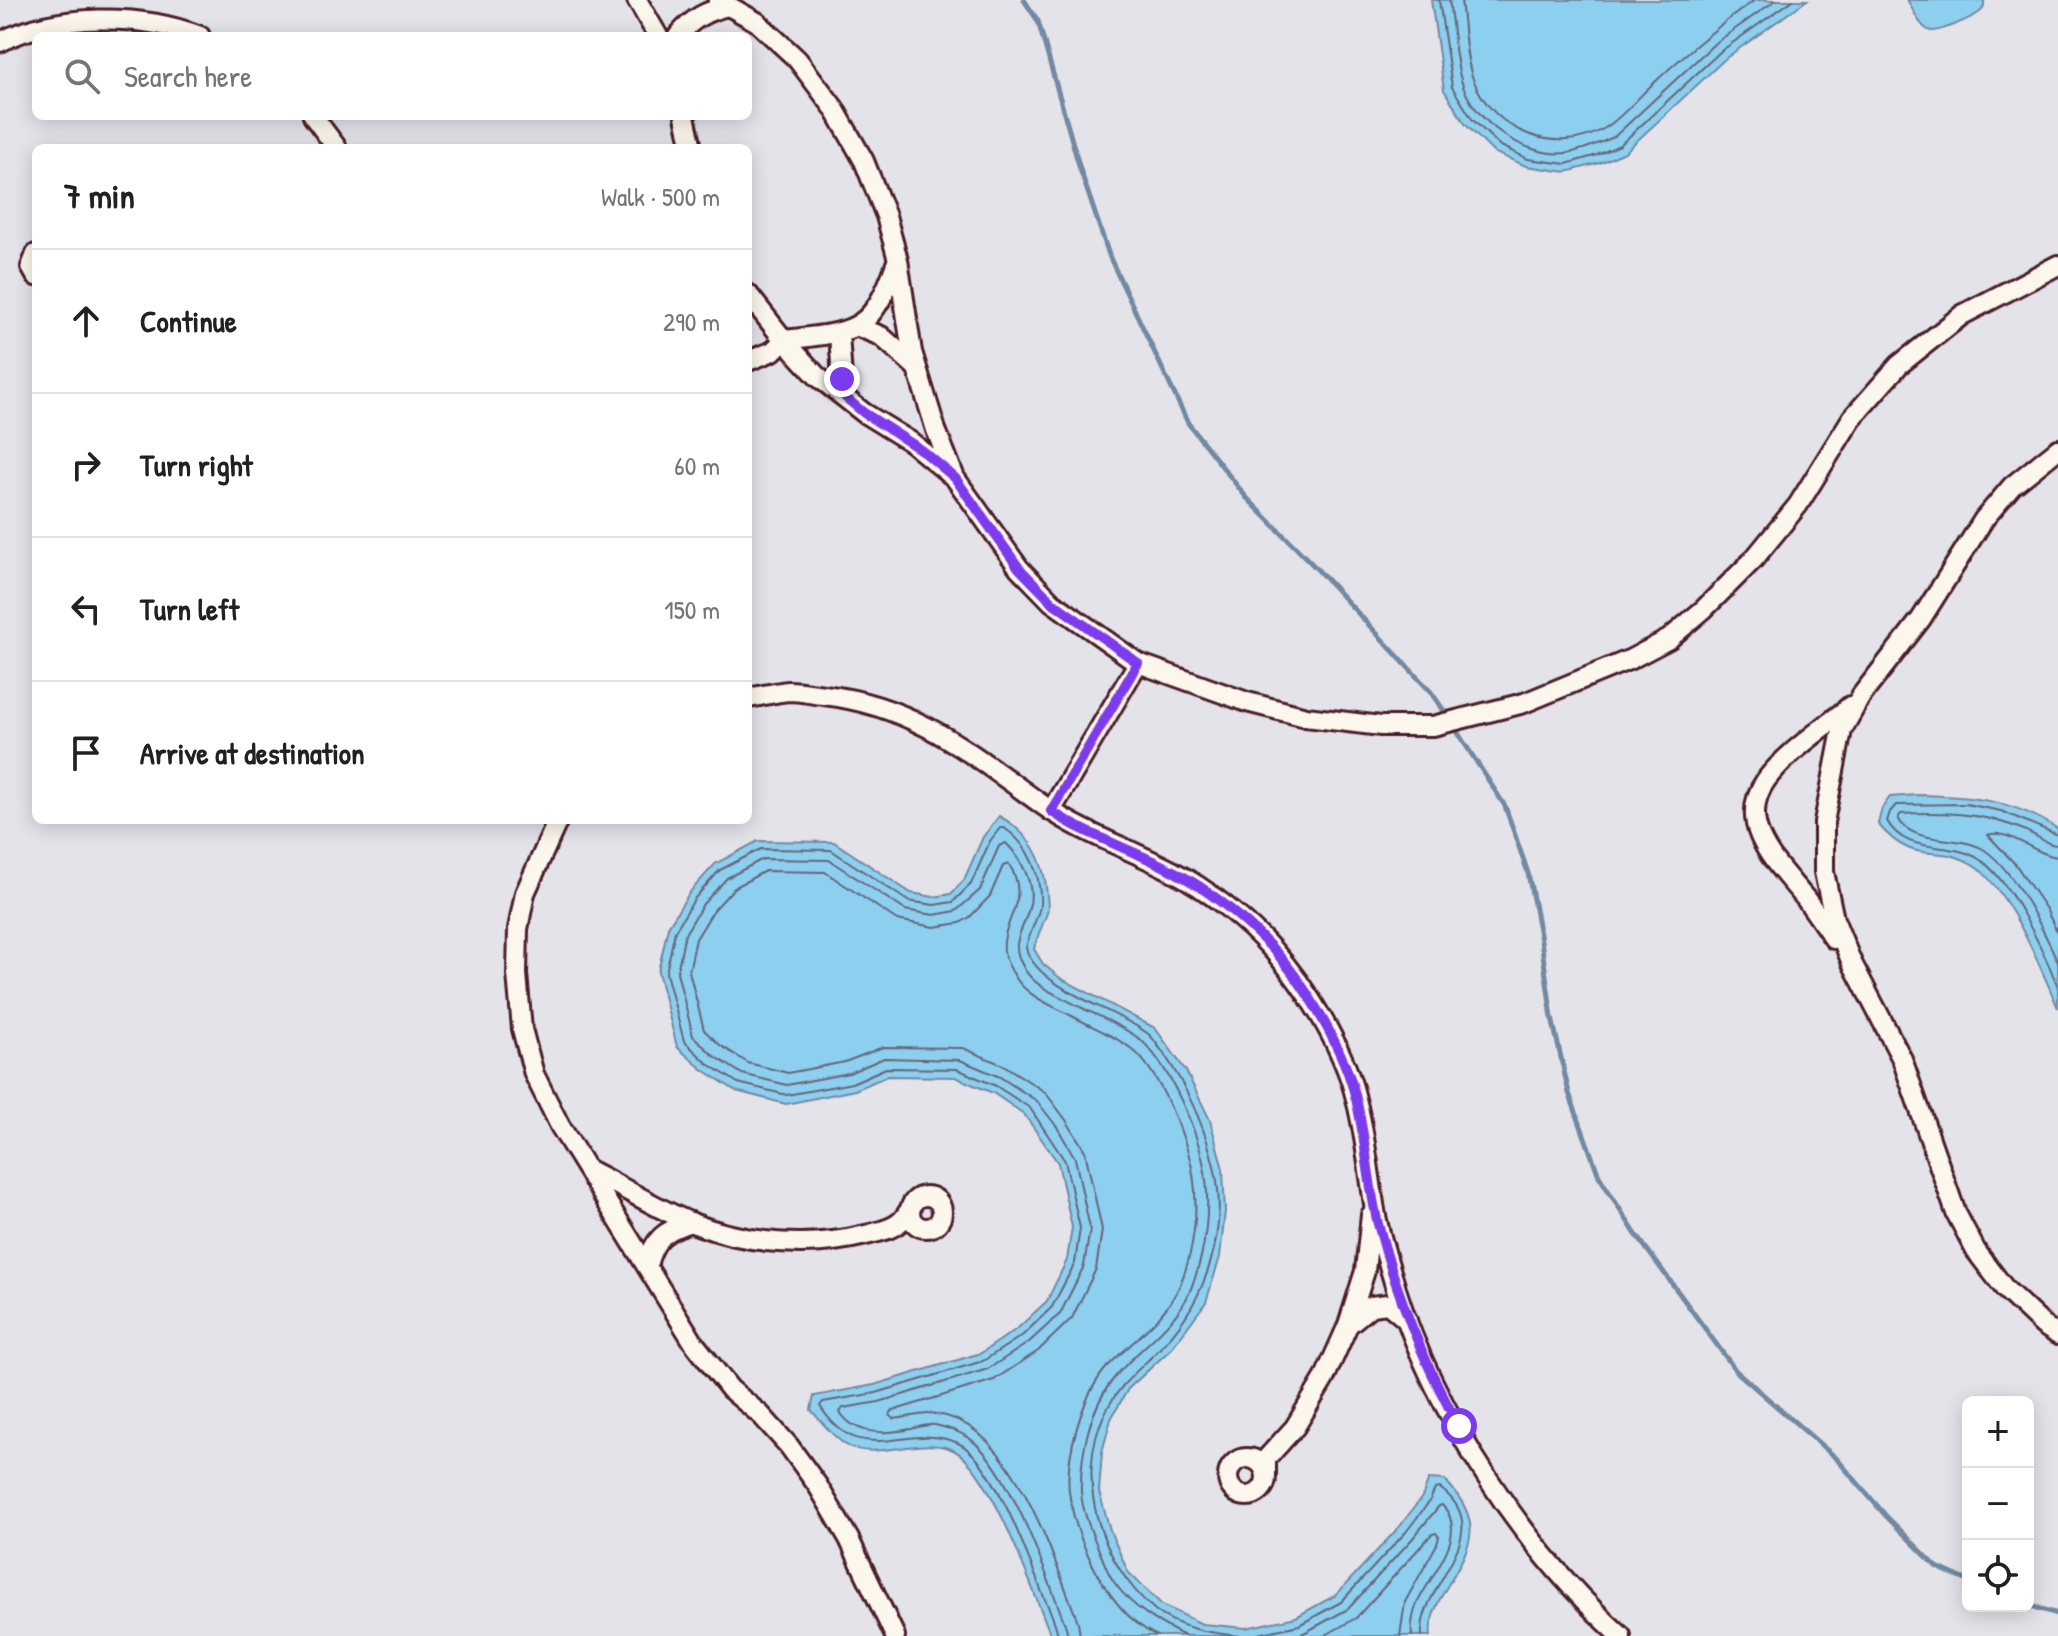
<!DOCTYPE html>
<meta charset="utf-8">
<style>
body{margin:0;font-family:"Patrick Hand",sans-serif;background:#f6f6f6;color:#202124}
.controls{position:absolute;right:24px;bottom:24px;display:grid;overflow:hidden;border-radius:12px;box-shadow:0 4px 20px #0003}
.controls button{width:72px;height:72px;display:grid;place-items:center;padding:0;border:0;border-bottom:2px solid #e0e0e0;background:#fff;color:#202124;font:40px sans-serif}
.stop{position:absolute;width:24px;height:24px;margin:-18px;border:6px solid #7c3aed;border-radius:50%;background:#fff}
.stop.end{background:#7c3aed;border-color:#fff;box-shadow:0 2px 8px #0008}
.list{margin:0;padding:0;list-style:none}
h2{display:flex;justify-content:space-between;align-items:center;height:104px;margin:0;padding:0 32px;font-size:34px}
h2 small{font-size:26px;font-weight:400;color:#757577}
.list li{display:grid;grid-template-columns:52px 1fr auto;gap:24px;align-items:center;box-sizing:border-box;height:144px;padding:0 32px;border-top:2px solid #e0e0e0}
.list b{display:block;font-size:30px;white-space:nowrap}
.list em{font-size:26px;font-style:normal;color:#757577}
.icon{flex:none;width:44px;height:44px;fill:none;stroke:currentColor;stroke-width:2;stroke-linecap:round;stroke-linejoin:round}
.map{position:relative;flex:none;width:2058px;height:1636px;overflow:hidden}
.search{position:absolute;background:#fff;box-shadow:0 4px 20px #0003;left:32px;top:32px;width:720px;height:88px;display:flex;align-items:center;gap:20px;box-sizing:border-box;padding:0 28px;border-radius:12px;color:#757577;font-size:30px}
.panel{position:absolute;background:#fff;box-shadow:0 4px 20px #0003;left:32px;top:144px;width:720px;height:680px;border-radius:12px}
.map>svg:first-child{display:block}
.water{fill:#8dcfef;stroke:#7289a1;stroke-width:2}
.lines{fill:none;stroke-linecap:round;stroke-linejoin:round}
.shore{stroke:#656579;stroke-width:2}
.stream{stroke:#7289a1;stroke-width:5}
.minor-casing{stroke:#4a1f2b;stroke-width:24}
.minor{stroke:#fbf7ec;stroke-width:18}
.route{stroke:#7c3aed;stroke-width:10}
</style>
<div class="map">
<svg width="2058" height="1636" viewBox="0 0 2058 1636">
<rect width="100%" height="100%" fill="#e4e3ea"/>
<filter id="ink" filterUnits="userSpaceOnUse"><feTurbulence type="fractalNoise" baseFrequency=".0125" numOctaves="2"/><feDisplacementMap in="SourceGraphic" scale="16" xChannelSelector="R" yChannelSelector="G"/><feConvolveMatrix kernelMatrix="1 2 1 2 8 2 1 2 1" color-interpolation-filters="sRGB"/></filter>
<g filter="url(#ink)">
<g class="water">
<polygon points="1431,0 1807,0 1726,58 1625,152 1600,163 1566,172 1526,166 1493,152 1465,124 1444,90"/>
<path d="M1907,0h77c0,6 1,7 -4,12 -8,6 -40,20 -49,19 -11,-2 -18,-23 -24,-31z"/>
<path d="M1917,795c52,1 96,4 141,34v179c-16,-38 -51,-123 -86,-144 -36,-22 -56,5 -94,-40l4,-16 8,-11z"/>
<path d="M999,816c31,17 45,43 48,78 0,6 2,13 0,19 -4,12 -10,23 -13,36l9,15 17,14 95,50 31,43 24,49 13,49 2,42 -5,46 -14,45 -35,47 -43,40 -17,30 -9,33 -3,40 12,41 17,39 34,33 40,19 44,4 50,-11 40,-22 64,-69 22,-29 7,-18 16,1c46,49 21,71 -6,121 -5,11 -10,23 -8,35h-380c-17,-42 -59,-165 -96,-185 -30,-17 -80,11 -109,-6 -13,-8 -25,-24 -35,-35l3,-14 60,-11 107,-32 37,-25 29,-27 20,-41 5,-33 -14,-64 -34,-49 -31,-21 -38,-16 -68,-1 -32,14 -69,14 -50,-13 -34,-22 -25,-22 -19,-75 10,-45 21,-34 26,-29 43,-23 76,1 77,51 23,4 17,-3 13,-14 19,-43z"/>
</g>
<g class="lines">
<g class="shore">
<polyline points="1439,0 1452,87 1472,119 1499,145 1528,159 1566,164 1597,155 1620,145 1721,51 1793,0"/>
<path d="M1449,0c4,26 5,55 12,80 11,41 64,78 106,73 16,-2 32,-10 47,-16l100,-93 62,-44"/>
<path d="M1461,0c3,23 4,58 12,79 20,53 84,78 132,49 17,-10 35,-33 50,-46 32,-30 64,-57 100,-82"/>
<path d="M2058,835l-57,-24 -35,-7 -70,1 -6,7 -3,9c19,34 59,20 89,36 33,18 68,95 82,130"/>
<path d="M2058,845c-12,0 -18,-8 -28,-12 -9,-5 -20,-8 -29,-11 -32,-10 -67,-10 -100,-8l-3,4c14,28 60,16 85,31 31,19 60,80 75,113"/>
<path d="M2058,857c-21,-1 -51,-30 -70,-22l28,30 30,44 12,25"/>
<path d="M1058,1636c-2,-15 -11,-31 -17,-46 -14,-36 -48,-131 -83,-147 -51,-23 -97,29 -138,-37l3,-4 53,-9 107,-32 40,-26 29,-28 23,-44 5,-35 -15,-67 -35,-53 -34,-22 -39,-17 -71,-1 -34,15 -65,12 -49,-12 -31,-20 -23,-22 -18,-68 9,-42 20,-33 25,-28 41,-21 70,1 77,51 26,4 19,-3 18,-18 19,-43 10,-13h4c25,16 38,49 36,78 -1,9 -12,30 -14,42 12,41 87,60 121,85 6,4 10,12 15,18 25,36 42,73 52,115 15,62 -7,133 -51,179 -23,25 -42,36 -58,68 -32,66 -4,152 50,197 24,19 56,23 85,26"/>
<path d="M1068,1636l-2,-9c-18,-47 -58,-169 -102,-192 -7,-4 -20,-8 -29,-10 -7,-1 -16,2 -24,4 -25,5 -56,7 -71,-17l3,-4 36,-6 109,-33 40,-26 32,-29 24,-48 6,-37 -15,-71 -18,-31 -20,-26 -37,-24 -40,-17 -76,-2 -35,15 -62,12 -45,-11 -29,-19 -20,-19 -16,-64 8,-38 18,-30 24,-26 36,-19 66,1 76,50 29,5 22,-4 24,-21 19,-44 7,-3c15,15 30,42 23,65 -7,27 -21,34 -4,62 12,19 36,26 55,37 18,9 49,22 63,35 28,27 56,92 62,130 6,39 0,83 -15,119 -15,36 -52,57 -75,86 -25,30 -35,76 -34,114 1,21 12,45 20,64 4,9 7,19 13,27 18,26 44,41 71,54"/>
<path d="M1080,1636l-2,-14c-25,-63 -64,-199 -142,-208 -13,-2 -28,4 -42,5l-4,-4 2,-4 102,-31 44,-29 34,-33 24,-49 6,-39 -17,-79 -19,-31 -21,-28 -40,-26 -42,-18 -80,-1 -38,15 -57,11 -40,-10 -28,-18 -16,-15 -15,-59 7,-32 17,-28 21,-23 31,-17 60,1 72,48 37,7 26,-4 10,-6 20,-21 13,-30 6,-2c23,38 -8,54 -5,87 1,10 7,19 12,27 12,19 35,27 54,37 20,11 46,21 63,35 26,21 55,92 60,124 6,36 1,79 -14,113 -15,33 -48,55 -72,80 -25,28 -44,94 -37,131 3,19 10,40 18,57 15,33 36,65 69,81"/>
<path d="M1249,1636l50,-11 42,-23 65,-70 23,-30 6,-13 5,-1c61,46 -22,96 -18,148"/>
<path d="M1294,1636l10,-3 44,-24 65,-71 26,-32 3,-1c29,29 -13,71 -25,99 -4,10 -6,22 -5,32"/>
<polyline points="1324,1636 1356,1618 1432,1534 1436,1533 1439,1537 1437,1544 1405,1602 1400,1636"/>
</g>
<g class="stream">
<polyline points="1024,0 1038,21 1080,169 1110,258 1188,423 1246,497 1316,568 1431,692 1449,718"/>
<polyline points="1454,727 1505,806 1528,873 1541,940 1552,1018 1569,1093 1599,1176 1635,1233 1736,1371 1836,1458 1886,1516 1937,1567 1968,1581"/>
<polyline points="2028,1605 2058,1614"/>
</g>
<g class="minor-casing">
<g id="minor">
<polyline points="637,0 658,36"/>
<polyline points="718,0 757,22 797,59 834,108 864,161 886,216 898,260 912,352 936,430 955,478 1019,568 1052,602 1138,663 1247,702 1306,717 1381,726 1433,726 1524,703 1631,659 1669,639 1704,609 1753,560 1798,505 1852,418 1899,365 1962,315 2058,265"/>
<path d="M678,36c15,-18 28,-25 50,-30"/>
<path d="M0,42c56,-29 141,-29 200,-6"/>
<polyline points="313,116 337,148"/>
<polyline points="685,116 692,148"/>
<polyline points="36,254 31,267 36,276"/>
<path d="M748,294l36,46c70,-9 86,-4 112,-76"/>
<polyline points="856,326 881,336 916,367"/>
<polyline points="839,333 842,379 846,398"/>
<polyline points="748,361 773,351 784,340 817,376 864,413 911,442 951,475"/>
<polyline points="2058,449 2012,486 1984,519 1921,619 1861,696 1842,730 1824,822 1824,872 1834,919 1852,963 1902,1059 1956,1213 1976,1251 2005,1289 2043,1325 2058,1335"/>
<path d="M748,698c13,-2 28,-6 41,-7 11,0 24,3 35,4 93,11 147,59 220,111 40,28 87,43 130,66 32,16 74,50 98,77 35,39 72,99 84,150 10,38 13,78 20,117 5,24 13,49 20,73 39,125 128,260 225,347"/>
<polyline points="1051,811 1138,663"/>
<polyline points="558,820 525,893 518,929 517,974 522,1029 534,1074 560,1126 694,1343 730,1389 761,1415 789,1446 818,1486 849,1539 895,1636"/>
<path d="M1834,939c-10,-14 -19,-28 -29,-41 -27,-33 -71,-73 -39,-118 20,-27 58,-52 84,-74"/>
<path d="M589,1170c34,17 68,39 103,53 54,21 118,26 174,12 11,-3 25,-5 34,-13 4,-3 8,-10 11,-14"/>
<circle cx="926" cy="1212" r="16"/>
<path d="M647,1266c6,-27 18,-36 44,-44"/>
<polyline points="1349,1324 1371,1306 1388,1304 1407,1320"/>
<circle cx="1247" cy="1477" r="19"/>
<polyline points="1266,1474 1266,1459 1295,1427 1324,1379 1348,1325 1365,1271 1371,1215"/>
</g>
</g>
<use href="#minor" class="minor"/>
</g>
</g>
<g class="lines" filter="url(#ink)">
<path class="route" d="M842,379l4,19 18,15 59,38 32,27 64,90 33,34 86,61 -87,148c38,26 84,39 124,61 34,18 69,47 96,75 34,36 74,104 85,152 10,41 12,84 22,125 19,71 45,138 81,202"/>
</g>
</svg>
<div class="controls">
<button>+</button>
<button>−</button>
<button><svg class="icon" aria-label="locate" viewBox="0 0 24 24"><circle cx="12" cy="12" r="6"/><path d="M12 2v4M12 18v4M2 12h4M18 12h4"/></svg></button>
</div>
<div class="stop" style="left:1459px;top:1426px"></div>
<div class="stop end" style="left:842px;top:379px"></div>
<div class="search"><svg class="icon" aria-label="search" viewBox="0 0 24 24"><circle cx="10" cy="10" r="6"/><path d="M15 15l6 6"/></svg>Search here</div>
<section class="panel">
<h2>7 min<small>Walk · 500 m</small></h2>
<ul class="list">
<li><svg class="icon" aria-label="ahead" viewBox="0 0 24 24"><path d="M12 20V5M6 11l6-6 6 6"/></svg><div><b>Continue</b></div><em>290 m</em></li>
<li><svg class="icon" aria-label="right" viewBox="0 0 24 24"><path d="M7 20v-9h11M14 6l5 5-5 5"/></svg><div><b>Turn right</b></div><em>60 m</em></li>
<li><svg class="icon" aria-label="left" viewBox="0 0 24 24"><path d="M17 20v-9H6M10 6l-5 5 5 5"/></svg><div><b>Turn left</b></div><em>150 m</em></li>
<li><svg class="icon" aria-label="arrive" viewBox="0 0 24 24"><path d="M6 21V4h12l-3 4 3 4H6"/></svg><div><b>Arrive at destination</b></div></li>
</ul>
</section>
</div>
